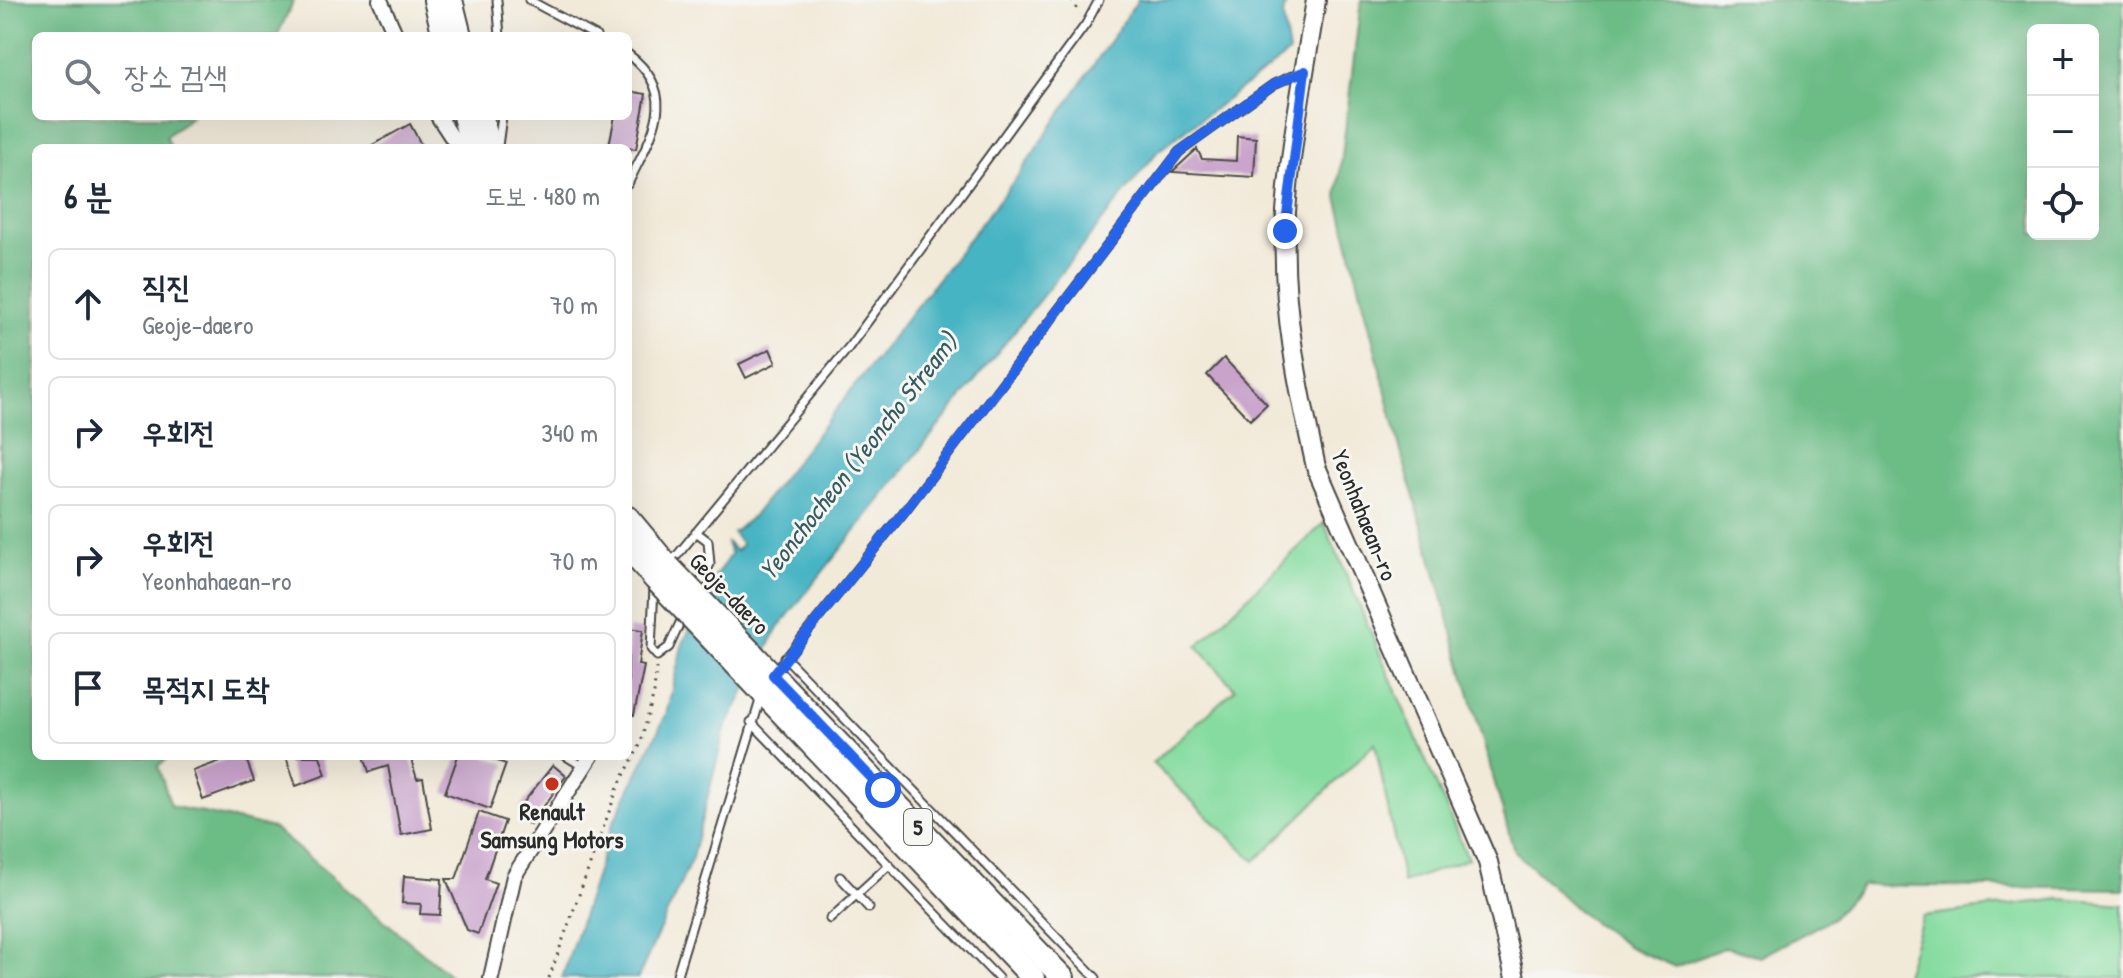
<!DOCTYPE html>
<html lang="ko">
<meta charset="utf-8">
<style>
body{margin:0;font-family:"Patrick Hand","Poor Story",sans-serif;background:#f6f6f7;color:#1f2937}
.controls{position:absolute;right:24px;top:24px;display:grid;overflow:hidden;border-radius:12px;box-shadow:0 8px 32px #0002}
.controls button{width:72px;height:72px;display:grid;place-items:center;padding:0;border:0;border-bottom:2px solid #e0e1e3;background:#fff;color:#1f2937;font:40px sans-serif}
.stop{position:absolute;width:24px;height:24px;margin:-18px;border:6px solid #2563eb;border-radius:50%;background:#fff}
.stop.end{background:#2563eb;border-color:#fff;box-shadow:0 2px 8px #0008}
.list{margin:0;padding:0;list-style:none}
h2{display:flex;justify-content:space-between;align-items:center;height:104px;margin:0;padding:0 32px;font-size:34px}
h2 small{font-size:26px;font-weight:400;color:#747a83}
.list li{display:grid;grid-template-columns:52px 1fr auto;gap:24px;align-items:center;box-sizing:border-box;height:112px;margin:0 16px 16px;padding:0 16px;border:2px solid #e0e1e3;border-radius:12px}
.list b{display:block;font-size:30px;white-space:nowrap}
.list p{margin:0;font-size:26px;white-space:nowrap;color:#747a83}
.list em{font-size:26px;font-style:normal;color:#747a83}
.icon{flex:none;width:44px;height:44px;fill:none;stroke:currentColor;stroke-width:2;stroke-linecap:round;stroke-linejoin:round}
.map{position:relative;flex:none;width:2123px;height:978px;overflow:hidden}
.search{position:absolute;background:#fff;box-shadow:0 8px 32px #0002;left:32px;top:32px;width:600px;height:88px;display:flex;align-items:center;gap:20px;box-sizing:border-box;padding:0 28px;border-radius:12px;color:#747a83;font-size:30px}
.panel{position:absolute;background:#fff;box-shadow:0 8px 32px #0002;left:32px;top:144px;width:600px;height:616px;border-radius:12px}
.map>svg:first-child{display:block}
.green{fill:#86dca0;stroke:#588466;stroke-width:2}
.forest{fill:#6cbc86;stroke:#4c7458;stroke-width:2;fill-rule:evenodd}
.water{fill:#47b4c3;stroke:#397077;stroke-width:2}
.building{fill:#c9a3cc}
.lines{fill:none;stroke-linecap:round;stroke-linejoin:round}
.service-casing{stroke:#494845;stroke-width:11}
.minor-casing{stroke:#494845;stroke-width:18}
.tertiary-casing{stroke:#494845;stroke-width:22}
.primary-casing{stroke:#494845;stroke-width:26}
.path{stroke:#494845;stroke-width:3;stroke-dasharray:2 6;stroke-linecap:butt}
.service{stroke:#fff;stroke-width:7}
.minor{stroke:#fff;stroke-width:14}
.tertiary{stroke:#fff;stroke-width:18}
.primary{stroke:#fff;stroke-width:22}
.primary-bridge-casing{stroke:#494845;stroke-width:26;stroke-linecap:butt}
.primary-bridge{stroke:#fff;stroke-width:22}
.route{stroke:#2563eb;stroke-width:10}
.poi-dot{fill:#c8321e;stroke:#f6f6f2;stroke-width:3}
.labels{text-anchor:middle;dominant-baseline:central;stroke-width:6;stroke-linejoin:round;paint-order:stroke}
.shield{fill:#f6f6f2;stroke:#686867;stroke-width:2}
.shield-label{font-size:22px;font-weight:bold;fill:#2b2b2b}
.street-label{font-size:24px;fill:#2b2b2b;stroke:#f6f6f2}
.poi-label{font-size:24px;font-weight:bold;fill:#2b2b2b;stroke:#f6f6f2}
.water-label{font-size:26px;font-style:italic;fill:#355b60;stroke:#f6f6f2}
</style>
<div class="map">
<svg width="2123" height="978" viewBox="0 0 2123 978">
<rect width="100%" height="100%" fill="#f6f6f2"/>
<filter id="ink" filterUnits="userSpaceOnUse"><feTurbulence type="fractalNoise" baseFrequency=".0125" numOctaves="2"/><feDisplacementMap in="SourceGraphic" scale="16" xChannelSelector="R" yChannelSelector="G"/><feConvolveMatrix kernelMatrix="1 2 1 2 8 2 1 2 1" color-interpolation-filters="sRGB"/></filter>
<filter id="wash" filterUnits="userSpaceOnUse"><feTurbulence type="fractalNoise" baseFrequency=".006" numOctaves="4" result="noise"/><feDisplacementMap in="SourceGraphic" scale="32" xChannelSelector="R" yChannelSelector="G"/><feGaussianBlur stdDeviation="1.8" result="paint"/><feColorMatrix in="noise" values="0 0 0 0 0 0 0 0 0 0 0 0 0 0 0 0 0 1.4 0 .05"/><feComposite in="paint" operator="in"/></filter>
<g filter="url(#wash)">
<rect width="100%" height="100%" fill="#f2ead9"/>
<g class="green">
<polygon points="1324,523 1468,859 1403,883 1375,743 1255,861 1152,763 1235,689 1197,646"/>
<polygon points="2060,899 2123,904 2123,978 1904,978 1923,916"/>
</g>
<g class="forest">
<polygon points="0,0 294,0 277,36 36,36 36,116 192,116 166,136 171,148 36,148 36,756 170,756 158,766 171,806 273,828 453,978 0,978"/>
<path d="M1361,0h762v889l-261,-4 -29,33 -73,39 -34,-10 -51,20 -46,-20 -47,-33 -68,-63 -114,-403 -63,-251zM2033,30h60v204h-60z"/>
</g>
<polygon class="water" points="1138,0 1286,0 1283,17 1289,53 1158,151 778,628 725,729 692,858 638,978 562,978 613,823 666,715 682,646 712,581 731,554 726,542 736,551 742,545 733,533 754,515 1017,177"/>
<g id="blocks">
<g class="building">
<polygon points="628,91 646,94 636,149 609,145 615,116 628,116"/>
<polygon points="410,124 423,148 367,148"/>
<polygon points="1237,136 1256,138 1254,177 1172,172 1197,149 1202,159 1236,161"/>
<polygon points="770,349 776,363 746,378 739,364"/>
<polygon points="1224,358 1267,404 1250,420 1207,375"/>
<polygon points="628,628 643,630 638,665 644,666 634,715 628,715"/>
<polygon points="234,756 245,756 254,781 203,800 193,771"/>
<polygon points="286,756 320,756 326,775 296,786"/>
<polygon points="364,756 410,756 417,779 423,778 432,829 401,835 388,766 369,772"/>
<polygon points="458,756 484,756 506,764 490,809 445,793"/>
<polygon points="553,765 566,776 530,825 521,818 520,807"/>
<polygon points="479,812 505,821 485,879 496,883 478,934 467,930 446,879 456,879"/>
<polygon points="404,876 442,879 440,915 420,914 421,904 402,903"/>
</g>
</g>
</g>
<g filter="url(#ink)">
<use href="#blocks" fill-opacity="0" stroke="#494845" stroke-width="2"/>
<g class="lines">
<g class="service-casing">
<g id="service">
<polyline points="497,0 500,36"/>
<polyline points="529,0 596,36"/>
<path d="M628,54c54,41 23,81 0,130"/>
<polyline points="498,146 502,116"/>
<polyline points="670,564 849,347 1086,24 1099,0"/>
<polyline points="654,587 651,649 657,656 669,647 684,614"/>
<polyline points="696,592 710,564 708,541 696,532"/>
<polyline points="785,657 1096,978"/>
<polyline points="774,673 907,508 1179,152 1274,84 1303,71"/>
<polyline points="751,722 998,978"/>
<polyline points="566,756 584,767"/>
<polyline points="840,877 869,908"/>
<polyline points="830,919 889,865"/>
<polyline points="676,978 761,697"/>
</g>
</g>
<g class="minor-casing">
<g id="minor">
<polyline points="380,0 396,36"/>
<polyline points="438,116 459,148"/>
<polyline points="491,978 514,876 591,756"/>
</g>
</g>
<g class="tertiary-casing">
<path id="tertiary" d="M1316,0c-12,76 -28,154 -31,231 -3,78 14,160 31,236l172,395 27,116"/>
</g>
<g class="primary-casing">
<g id="primary">
<polyline points="435,0 444,36"/>
<polyline points="451,0 460,36"/>
<polyline points="464,116 472,148"/>
<polyline points="481,116 490,148"/>
<polyline points="628,518 668,566"/>
<polyline points="628,548 655,579"/>
<polyline points="773,675 1063,978"/>
<polyline points="763,693 1033,978"/>
</g>
</g>
<g class="path">
<polyline points="1072,0 1080,14"/>
<polyline points="549,978 618,787 640,745 654,693 656,668"/>
</g>
<use href="#service" class="service"/>
<use href="#minor" class="minor"/>
<use href="#tertiary" class="tertiary"/>
<use href="#primary" class="primary"/>
<g class="primary-bridge-casing">
<g id="primary-bridge">
<polyline points="668,566 773,675"/>
<polyline points="655,579 763,693"/>
</g>
</g>
<use href="#primary-bridge" class="primary-bridge"/>
</g>
</g>
<g class="lines" filter="url(#ink)">
<polyline class="route" points="883,790 773,675 907,508 1179,152 1274,84 1305,71 1285,231"/>
</g>
<circle class="poi-dot" cx="552" cy="784" r="8"/>
<g class="labels">
<rect class="shield" x="904" y="809" width="28" height="36" rx="6"/>
<g class="shield-label">
<text x="918" y="827">5</text>
</g>
<g class="street-label">
<text transform="translate(1365 515) rotate(68)">Yeonhahaean-ro</text>
<text transform="translate(730 593) rotate(46)">Geoje-daero</text>
</g>
<g class="poi-label">
<text x="552" y="811">Renault<tspan x="552" dy="28">Samsung Motors</tspan></text>
</g>
<g class="water-label">
<text transform="translate(858 456) rotate(-52)">Yeonchocheon (Yeoncho Stream)</text>
</g>
</g>
</svg>
<div class="controls">
<button>+</button>
<button>−</button>
<button><svg class="icon" aria-label="locate" viewBox="0 0 24 24"><circle cx="12" cy="12" r="6"/><path d="M12 2v4M12 18v4M2 12h4M18 12h4"/></svg></button>
</div>
<div class="stop" style="left:883px;top:790px"></div>
<div class="stop end" style="left:1285px;top:231px"></div>
<div class="search"><svg class="icon" aria-label="search" viewBox="0 0 24 24"><circle cx="10" cy="10" r="6"/><path d="M15 15l6 6"/></svg>장소 검색</div>
<section class="panel">
<h2>6 분<small>도보 · 480 m</small></h2>
<ul class="list">
<li><svg class="icon" aria-label="ahead" viewBox="0 0 24 24"><path d="M12 20V5M6 11l6-6 6 6"/></svg><div><b>직진</b><p>Geoje-daero</p></div><em>70 m</em></li>
<li><svg class="icon" aria-label="right" viewBox="0 0 24 24"><path d="M7 20v-9h11M14 6l5 5-5 5"/></svg><div><b>우회전</b></div><em>340 m</em></li>
<li><svg class="icon" aria-label="right" viewBox="0 0 24 24"><path d="M7 20v-9h11M14 6l5 5-5 5"/></svg><div><b>우회전</b><p>Yeonhahaean-ro</p></div><em>70 m</em></li>
<li><svg class="icon" aria-label="arrive" viewBox="0 0 24 24"><path d="M6 21V4h12l-3 4 3 4H6"/></svg><div><b>목적지 도착</b></div></li>
</ul>
</section>
</div>
